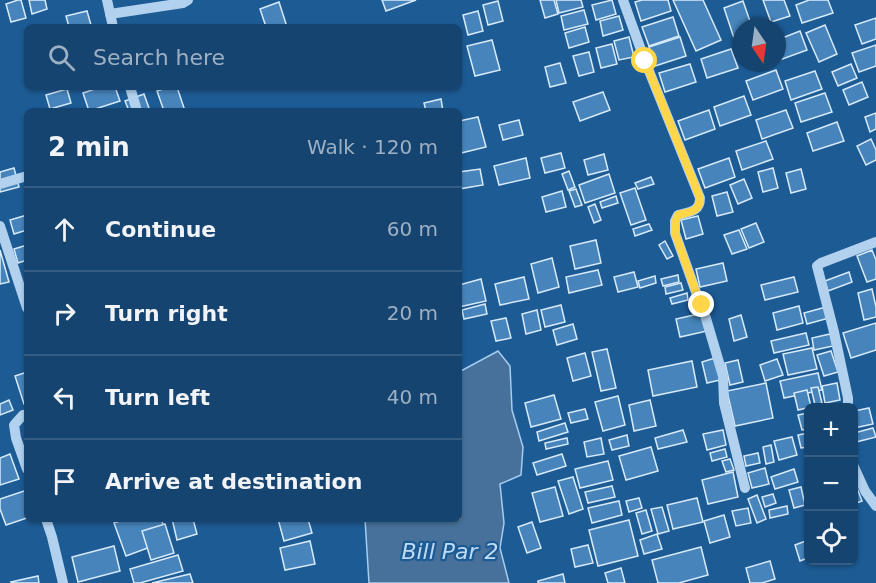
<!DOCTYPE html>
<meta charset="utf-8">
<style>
body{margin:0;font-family:"DejaVu Sans",sans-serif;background:#234e78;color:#f1f3f6}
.controls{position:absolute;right:18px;bottom:18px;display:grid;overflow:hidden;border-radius:9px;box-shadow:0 2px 4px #0004}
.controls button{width:54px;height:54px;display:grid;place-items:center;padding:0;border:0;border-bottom:2px solid #355c83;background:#164470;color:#f1f3f6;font:30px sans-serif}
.compass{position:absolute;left:732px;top:18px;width:54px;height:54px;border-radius:50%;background:#164470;box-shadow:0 2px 4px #0004;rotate:167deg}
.stop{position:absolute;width:18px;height:18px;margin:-14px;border:4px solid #ffd54a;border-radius:50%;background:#fff}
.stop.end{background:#ffd54a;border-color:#fff;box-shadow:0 2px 6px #0008}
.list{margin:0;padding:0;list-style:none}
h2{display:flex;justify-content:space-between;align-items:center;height:78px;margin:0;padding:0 24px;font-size:26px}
h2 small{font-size:20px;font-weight:400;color:#9eb0c3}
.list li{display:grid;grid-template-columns:39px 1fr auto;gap:18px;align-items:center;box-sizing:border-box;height:84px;padding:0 24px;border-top:2px solid #355c83}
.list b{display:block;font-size:22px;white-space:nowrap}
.list em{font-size:20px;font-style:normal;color:#9eb0c3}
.icon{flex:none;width:33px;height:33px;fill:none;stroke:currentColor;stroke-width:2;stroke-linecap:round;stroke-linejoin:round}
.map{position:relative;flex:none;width:876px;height:583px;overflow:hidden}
.search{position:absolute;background:#164470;box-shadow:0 2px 4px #0004;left:24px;top:24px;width:438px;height:66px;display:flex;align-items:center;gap:15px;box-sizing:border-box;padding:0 21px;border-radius:9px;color:#9eb0c3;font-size:22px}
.panel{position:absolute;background:#164470;box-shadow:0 2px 4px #0004;left:24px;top:108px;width:438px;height:414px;border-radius:9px}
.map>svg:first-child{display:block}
.water{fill:#47719a;stroke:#a4cdf0;stroke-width:1.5}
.building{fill:#4684bb;stroke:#d7eafa;stroke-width:1.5}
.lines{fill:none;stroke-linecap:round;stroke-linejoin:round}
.minor{stroke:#b1d1ef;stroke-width:10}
.route{stroke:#ffd54a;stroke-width:8}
.labels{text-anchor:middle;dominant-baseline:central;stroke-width:4.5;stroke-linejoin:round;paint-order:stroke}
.water-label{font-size:22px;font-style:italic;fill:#bddbf5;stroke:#1d5b95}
</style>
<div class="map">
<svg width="876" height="583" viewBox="0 0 876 583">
<rect width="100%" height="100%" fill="#1d5b95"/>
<polygon class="water" points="498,351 510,366 512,410 523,447 521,475 500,484 504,523 500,548 509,583 369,583 365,519 459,519 459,372"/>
<g class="building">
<polygon points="18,0 21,0 26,18 11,22 6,4"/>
<polygon points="29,0 45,0 47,9 32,14"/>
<polygon points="382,0 416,0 386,11"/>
<polygon points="540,0 554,0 558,14 545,18"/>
<polygon points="556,0 581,0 583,7 559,13"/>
<polygon points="612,0 616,14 596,20 592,5"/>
<polygon points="642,0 668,0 671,11 641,21 635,2"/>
<polygon points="673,0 703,0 721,40 696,51"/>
<polygon points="763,0 784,0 790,16 771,22"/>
<polygon points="809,0 828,0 833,13 802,23 796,5"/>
<polygon points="498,1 503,21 488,25 483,5"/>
<polygon points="743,1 752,27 741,27 741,36 734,38 724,8"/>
<polygon points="279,2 287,27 266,27 260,9"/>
<polygon points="584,10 588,24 564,30 561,16"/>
<polygon points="87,11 91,25 85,27 69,27 66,16"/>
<polygon points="478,11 483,31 468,35 463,15"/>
<polygon points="619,16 623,30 603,36 600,21"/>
<polygon points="673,17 679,36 649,46 642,27"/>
<polygon points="876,18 876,39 862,44 855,25"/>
<polygon points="825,25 837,54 819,62 806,33"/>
<polygon points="585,27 589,42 569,48 565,33"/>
<polygon points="800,31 807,50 777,61 777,40"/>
<polygon points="629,37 634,57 619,60 614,41"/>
<polygon points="680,37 686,56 655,66 649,47"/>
<polygon points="492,40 500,70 475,76 467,46"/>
<polygon points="612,44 617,64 601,68 596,48"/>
<polygon points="876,45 876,66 859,72 852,53"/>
<polygon points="731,49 738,68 707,78 701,59"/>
<polygon points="589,52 594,72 579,76 573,56"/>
<polygon points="560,63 566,83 550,87 545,67"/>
<polygon points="690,64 696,82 665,92 659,73"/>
<polygon points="851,64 857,78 838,86 832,72"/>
<polygon points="776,70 783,89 753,100 746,81"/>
<polygon points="815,71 822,89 791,100 785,81"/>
<polygon points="862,82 868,97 849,105 843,90"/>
<polygon points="101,87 115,87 120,101 89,111 83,93"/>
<polygon points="170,87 177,87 185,111 164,111 157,91"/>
<polygon points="67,89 71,103 50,109 46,95"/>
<polygon points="603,92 610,110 580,121 573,102"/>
<polygon points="825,93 832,112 801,122 795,103"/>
<polygon points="144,94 150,111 129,111 125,101"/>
<polygon points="744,96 751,115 720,126 714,107"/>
<polygon points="441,99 443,111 426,111 424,103"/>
<polygon points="709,110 715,129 685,140 678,121"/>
<polygon points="786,110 793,128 762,139 756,120"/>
<polygon points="876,113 876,129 870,132 865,117"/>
<polygon points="478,117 486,147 461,153 459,145 459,121"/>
<polygon points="519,120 523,135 503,140 499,125"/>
<polygon points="837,122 844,141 813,151 807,133"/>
<polygon points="871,139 876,150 876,160 866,165 857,146"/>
<polygon points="766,141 773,159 742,170 736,151"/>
<polygon points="561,153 565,168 545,173 541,158"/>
<polygon points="604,154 608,170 588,175 584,160"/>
<polygon points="526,158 530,178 499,185 494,166"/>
<polygon points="729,158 735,177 705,188 698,169"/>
<polygon points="14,168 19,187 0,192 0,172"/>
<polygon points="773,168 778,188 763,192 758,172"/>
<polygon points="480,169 483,185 459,189 459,172"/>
<polygon points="801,169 806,189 791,193 786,173"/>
<polygon points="569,171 575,187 568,190 562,174"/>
<polygon points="609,174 615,193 585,203 579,185"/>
<polygon points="651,177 654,184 638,189 635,183"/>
<polygon points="744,179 752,198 738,204 730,185"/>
<polygon points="635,188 646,220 631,225 620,193"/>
<polygon points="576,189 582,205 575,207 569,191"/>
<polygon points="562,191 566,207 546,212 542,197"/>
<polygon points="727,192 733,212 717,216 712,196"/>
<polygon points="616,196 618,203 602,208 600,202"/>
<polygon points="595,204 601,220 594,223 588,207"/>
<polygon points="27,215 27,230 14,234 10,220"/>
<polygon points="698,216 703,234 686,239 681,220"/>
<polygon points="756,223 764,242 749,248 741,229"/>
<polygon points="649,224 652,230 635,236 633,229"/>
<polygon points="739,230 747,249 732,254 724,235"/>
<polygon points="596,240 601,263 575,269 570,246"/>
<polygon points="665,241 673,256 667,259 659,245"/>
<polygon points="27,245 27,260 18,263 14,249"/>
<polygon points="0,250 9,282 0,284"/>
<polygon points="872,250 876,260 876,279 867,282 857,256"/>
<polygon points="552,258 559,287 538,293 531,264"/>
<polygon points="723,263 727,281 700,287 696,269"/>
<polygon points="598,270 602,285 569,293 566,277"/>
<polygon points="634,272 638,287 618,292 614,277"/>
<polygon points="849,272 852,282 828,291 825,281"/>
<polygon points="678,275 679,282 663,286 661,279"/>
<polygon points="655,276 656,283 640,288 638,281"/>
<polygon points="524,277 529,299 500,305 495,284"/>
<polygon points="794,277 798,292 765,300 761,285"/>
<polygon points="481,279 486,301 459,307 459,285"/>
<polygon points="681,283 683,290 666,294 665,287"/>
<polygon points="872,289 876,307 876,317 864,320 858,293"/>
<polygon points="687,293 688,300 672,304 670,298"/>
<polygon points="485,304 487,314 464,319 462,310"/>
<polygon points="561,305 565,322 545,327 541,310"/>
<polygon points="799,306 803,323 777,330 773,313"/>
<polygon points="826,307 829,318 807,324 804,313"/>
<polygon points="537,310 541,330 526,334 522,314"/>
<polygon points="703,313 707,331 680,337 676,319"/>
<polygon points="741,315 747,337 734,341 729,319"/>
<polygon points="506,318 511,338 496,341 491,321"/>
<polygon points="876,323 876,350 851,358 843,333"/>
<polygon points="573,324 577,339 557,345 553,330"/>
<polygon points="806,333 809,345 774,353 771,341"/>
<polygon points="830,334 833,346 814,350 812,338"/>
<polygon points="812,348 817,369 788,375 783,354"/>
<polygon points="607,349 616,388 601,391 592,352"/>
<polygon points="831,351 838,372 824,376 817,355"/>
<polygon points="585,353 591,376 573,381 567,358"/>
<polygon points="715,358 720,380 707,383 702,362"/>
<polygon points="777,359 783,375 765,381 760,365"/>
<polygon points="738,360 743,382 730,385 725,363"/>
<polygon points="692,361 697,387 653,396 648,370"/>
<polygon points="27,372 27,404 24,404 15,376"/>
<polygon points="818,373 822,390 784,398 780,381"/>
<polygon points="766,383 773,418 735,426 727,391"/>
<polygon points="837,383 840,400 825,403 822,386"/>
<polygon points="818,387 822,403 815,405 811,388"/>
<polygon points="807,390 811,407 798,410 794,393"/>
<polygon points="554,395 561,419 531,427 525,403"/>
<polygon points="618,396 625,425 603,431 595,402"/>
<polygon points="9,400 13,410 0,415 0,404"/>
<polygon points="650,400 656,426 634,431 629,405"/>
<polygon points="869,408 873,424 854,428 854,411"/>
<polygon points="585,409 588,419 571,423 568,413"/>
<polygon points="808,413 808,429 802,430 798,415"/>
<polygon points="565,423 568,432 539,441 537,432"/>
<polygon points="873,428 876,437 856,442 854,433"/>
<polygon points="683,430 687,442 658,449 655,438"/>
<polygon points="723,430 726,445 707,450 703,434"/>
<polygon points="808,433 808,447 801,448 798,435"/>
<polygon points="627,435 629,446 612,450 609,440"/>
<polygon points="792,437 797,455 779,460 774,441"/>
<polygon points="567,438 568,444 546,449 545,443"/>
<polygon points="601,438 604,454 587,457 584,442"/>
<polygon points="771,445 774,462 766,464 763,447"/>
<polygon points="651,447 658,471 626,480 619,456"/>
<polygon points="725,449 727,457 712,461 710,453"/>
<polygon points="758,453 760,463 746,466 744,456"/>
<polygon points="10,454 19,479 0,485 0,458"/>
<polygon points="562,454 566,466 537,475 533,463"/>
<polygon points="730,459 734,470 726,472 722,461"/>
<polygon points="608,461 613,480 580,488 575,469"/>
<polygon points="765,468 769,484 752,488 748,473"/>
<polygon points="794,469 798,482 775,489 771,477"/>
<polygon points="733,472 738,497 708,504 702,480"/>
<polygon points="573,477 583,509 569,514 558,481"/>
<polygon points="612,486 615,497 588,503 585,492"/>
<polygon points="555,487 563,516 540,522 532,493"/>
<polygon points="801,487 805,505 794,508 789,490"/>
<polygon points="857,488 862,501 854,504 854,489"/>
<polygon points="27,490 27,518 6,525 0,509 0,499"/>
<polygon points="773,494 776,503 765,507 762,497"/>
<polygon points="757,495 766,519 757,523 748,499"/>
<polygon points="639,498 642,508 629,512 626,501"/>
<polygon points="697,498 703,522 673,529 667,505"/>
<polygon points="619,501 622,515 592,523 588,508"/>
<polygon points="787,506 788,514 770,518 769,510"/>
<polygon points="662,507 669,531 658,534 651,509"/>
<polygon points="748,508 751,523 736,526 732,511"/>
<polygon points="646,510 652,531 642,534 636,513"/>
<polygon points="724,515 730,537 710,543 704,521"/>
<polygon points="126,519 161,519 169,540 126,556 114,523"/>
<polygon points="172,519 193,519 197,534 177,540"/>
<polygon points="278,519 308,519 312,533 284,541"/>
<polygon points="629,520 638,556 598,566 589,530"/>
<polygon points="532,522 541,548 527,553 518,527"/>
<polygon points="165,524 174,553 151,560 142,531"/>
<polygon points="657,534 662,549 644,554 640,540"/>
<polygon points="808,540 808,558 800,561 795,545"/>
<polygon points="310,541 315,564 285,570 280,548"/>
<polygon points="588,545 593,563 575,567 571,549"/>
<polygon points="114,546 120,571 78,582 72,557"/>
<polygon points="701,547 708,575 679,583 658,583 652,560"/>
<polygon points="178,555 183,571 140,583 134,583 130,569"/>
<polygon points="770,561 775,579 762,583 750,583 746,568"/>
<polygon points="621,568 625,583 608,583 605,573"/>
<polygon points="190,574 193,583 152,583"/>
<polygon points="563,574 565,583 538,583 538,581"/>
<polygon points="38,576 39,583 12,583 11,582"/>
</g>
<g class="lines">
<g class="minor">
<polyline points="107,0 113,27"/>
<path d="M623,0l22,61 55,137c0,14 -11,14 -22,17l-3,6v12l22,62 5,10 21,71 1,27 21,85"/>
<polyline points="110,14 183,3 188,0"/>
<polyline points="130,87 137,111"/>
<polyline points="0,184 27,176"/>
<polyline points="0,226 27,308"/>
<polyline points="848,408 848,398 834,332 817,266 821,263 876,242"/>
<polyline points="27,414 23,415 14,425 16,438 27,469"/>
<polyline points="854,467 865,491 876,506"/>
<polyline points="46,519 52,537 63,583"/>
</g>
</g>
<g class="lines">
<path class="route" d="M645,61l55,137c0,14 -11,14 -22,17l-3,7v11l22,62 5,10"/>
</g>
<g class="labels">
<g class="water-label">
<text x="450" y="551">Bill Par 2</text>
</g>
</g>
</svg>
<div class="controls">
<button>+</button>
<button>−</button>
<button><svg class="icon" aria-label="locate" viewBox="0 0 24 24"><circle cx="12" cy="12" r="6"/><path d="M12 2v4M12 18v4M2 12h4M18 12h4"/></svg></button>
</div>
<svg class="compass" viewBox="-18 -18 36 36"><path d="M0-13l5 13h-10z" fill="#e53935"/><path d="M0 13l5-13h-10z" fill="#9eb0c3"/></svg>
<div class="stop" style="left:645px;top:61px"></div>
<div class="stop end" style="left:702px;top:305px"></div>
<div class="search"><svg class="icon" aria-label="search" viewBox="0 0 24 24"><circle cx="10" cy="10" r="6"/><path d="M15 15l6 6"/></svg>Search here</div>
<section class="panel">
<h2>2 min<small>Walk · 120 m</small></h2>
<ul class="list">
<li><svg class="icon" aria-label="ahead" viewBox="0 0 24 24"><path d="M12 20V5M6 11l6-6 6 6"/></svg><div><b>Continue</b></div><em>60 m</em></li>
<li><svg class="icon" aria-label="right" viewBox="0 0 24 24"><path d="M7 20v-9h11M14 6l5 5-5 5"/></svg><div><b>Turn right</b></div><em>20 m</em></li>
<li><svg class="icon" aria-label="left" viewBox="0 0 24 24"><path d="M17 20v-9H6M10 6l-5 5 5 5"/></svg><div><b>Turn left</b></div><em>40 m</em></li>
<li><svg class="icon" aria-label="arrive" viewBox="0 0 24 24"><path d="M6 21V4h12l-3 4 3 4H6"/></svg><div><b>Arrive at destination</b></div></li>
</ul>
</section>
</div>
